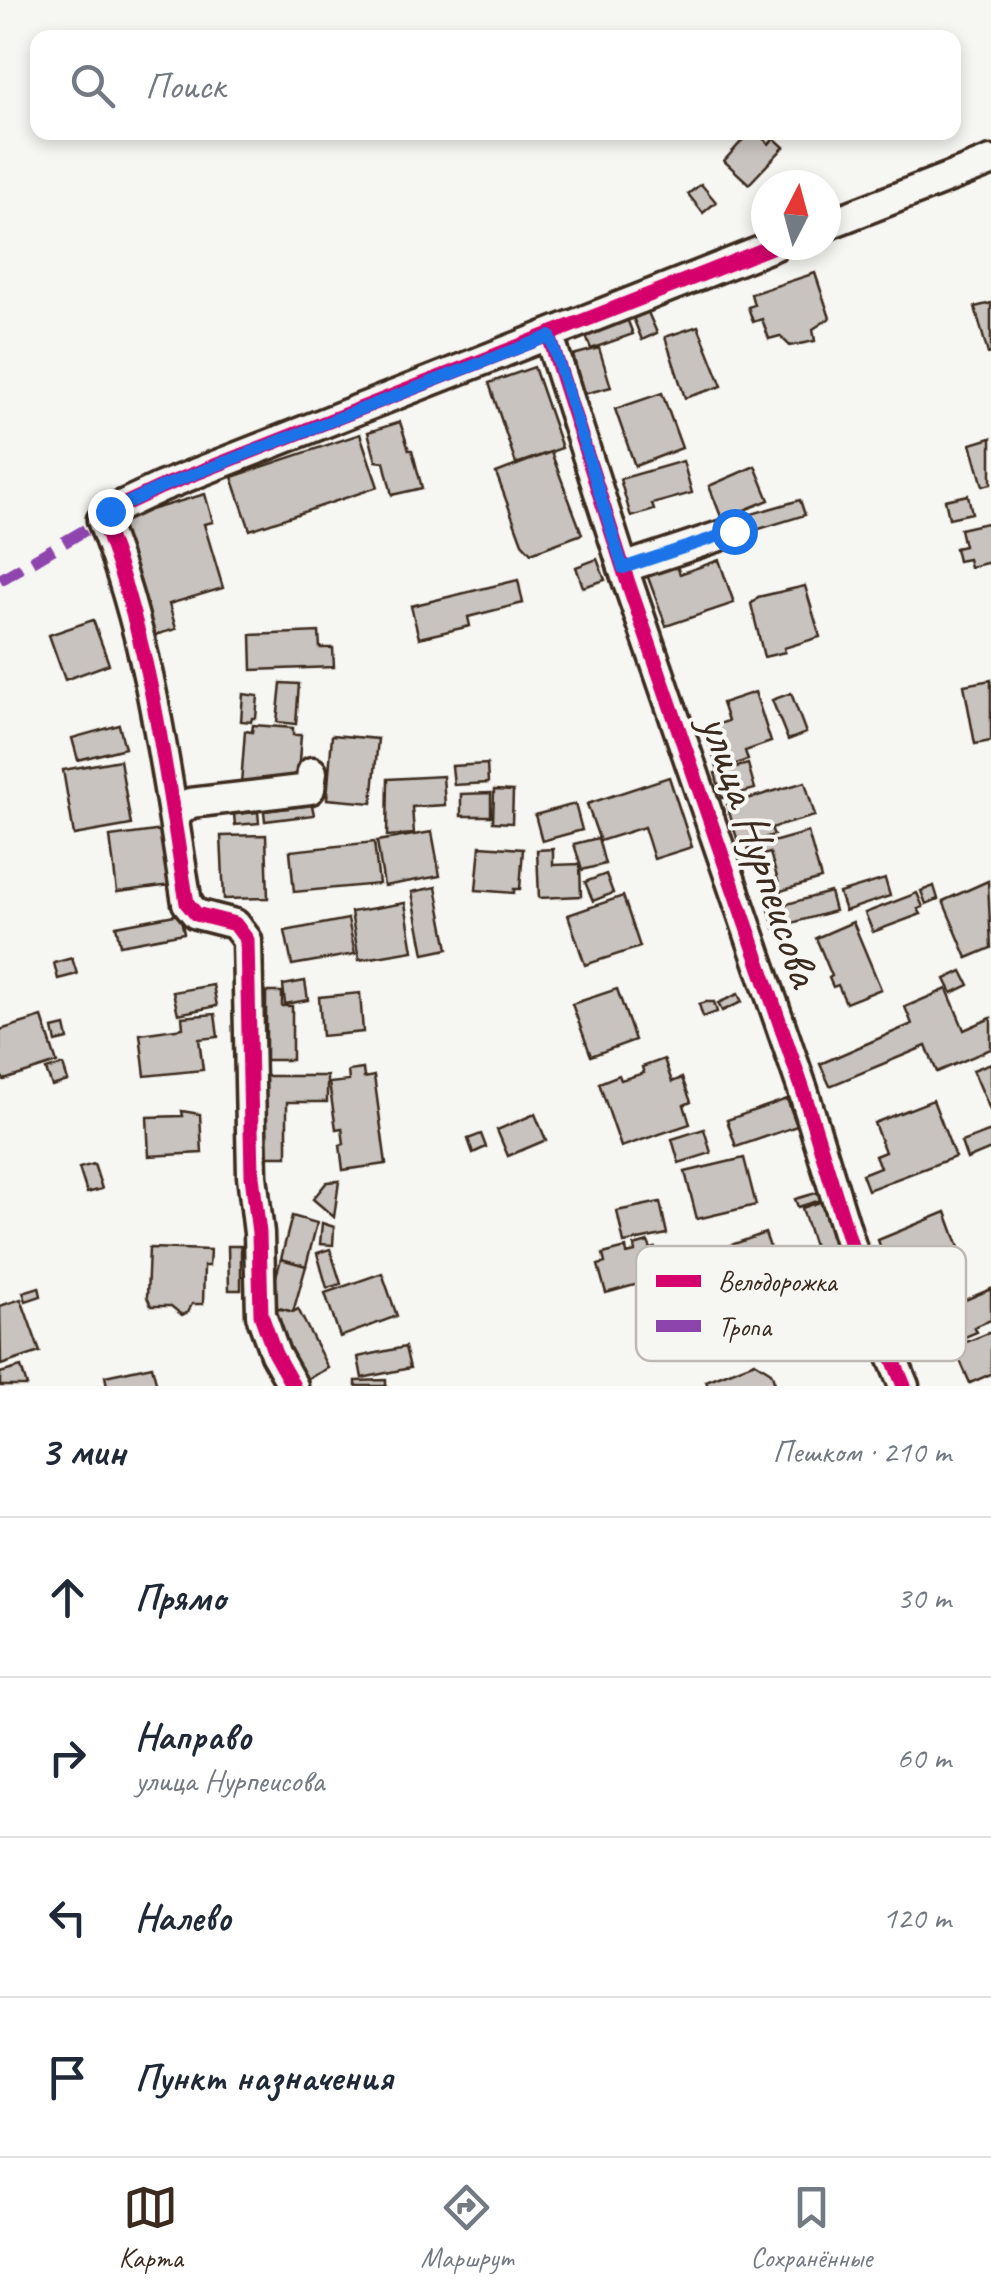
<!DOCTYPE html>
<html lang="ru">
<meta charset="utf-8">
<style>
body{margin:0;font-family:Caveat,sans-serif;background:#f6f6f7;color:#1f2937}
.compass{position:absolute;left:751px;top:170px;width:90px;height:90px;border-radius:50%;background:#fff;box-shadow:0 5px 15px #0003;rotate:6deg}
.stop{position:absolute;width:30px;height:30px;margin:-22px;border:8px solid #1a73e8;border-radius:50%;background:#fff}
.stop.end{background:#1a73e8;border-color:#fff;box-shadow:0 2px 10px #0008}
.list{margin:0;padding:0;list-style:none}
h2{display:flex;justify-content:space-between;align-items:center;height:130px;margin:0;padding:0 40px;font-size:42px}
h2 small{font-size:32px;font-weight:400;color:#747a83}
.list li{display:grid;grid-template-columns:65px 1fr auto;gap:30px;align-items:center;box-sizing:border-box;height:160px;padding:0 40px;border-top:2px solid #e0e1e3}
.list b{display:block;font-size:38px;white-space:nowrap}
.list p{margin:0;font-size:32px;white-space:nowrap;color:#747a83}
.list em{font-size:32px;font-style:normal;color:#747a83}
.icon{flex:none;width:55px;height:55px;fill:none;stroke:currentColor;stroke-width:2;stroke-linecap:round;stroke-linejoin:round}
.map{position:relative;flex:none;width:991px;height:1386px;overflow:hidden}
.search{position:absolute;background:#fff;box-shadow:0 5px 15px #0003;left:30px;right:30px;top:30px;height:110px;display:flex;align-items:center;gap:25px;box-sizing:border-box;padding:0 35px;border-radius:20px;color:#747a83;font-size:38px}
.sheet{height:770px;background:#fff}
nav{display:flex;justify-content:space-around;align-items:center;box-sizing:border-box;height:140px;border-top:2px solid #e0e1e3;background:#fff;font-size:28px;color:#747a83}
nav a{display:grid;justify-items:center;gap:5px}
nav .on{color:#3b2a1e}
.map>svg:first-child{display:block}
.building{fill:#c8c3be;stroke:#3b2a1e;stroke-width:2.5}
.lines{fill:none;stroke-linecap:round;stroke-linejoin:round}
.street-casing{stroke:#3b2a1e;stroke-width:35}
.street{stroke:#f6f6f2;stroke-width:28}
.quiet{stroke:#8e44ad;stroke-width:12;stroke-dasharray:25 12;stroke-linecap:butt}
.cycleway-casing{stroke:#f6f6f2;stroke-width:21}
.cycleway{stroke:#d6006c;stroke-width:15}
.route{stroke:#1a73e8;stroke-width:12}
.labels{text-anchor:middle;dominant-baseline:central;stroke-width:8;stroke-linejoin:round;paint-order:stroke}
.street-label{font-size:48px;fill:#3b2a1e;stroke:#f6f6f2}
.key{fill:#f6f6f2;stroke:#beb9b2;stroke-width:2.5}
.key-label{font-size:28px;fill:#3b2a1e}
</style>
<div class="map">
<svg width="991" height="1386" viewBox="0 0 991 1386">
<rect width="100%" height="100%" fill="#f6f6f2"/>
<filter id="ink" filterUnits="userSpaceOnUse"><feTurbulence type="fractalNoise" baseFrequency=".01" numOctaves="2"/><feDisplacementMap in="SourceGraphic" scale="20" xChannelSelector="R" yChannelSelector="G"/><feConvolveMatrix kernelMatrix="1 2 1 2 8 2 1 2 1" color-interpolation-filters="sRGB"/></filter>
<g filter="url(#ink)">
<g class="building">
<polygon points="750,132 756,132 769,144 774,138 784,147 749,184 724,161"/>
<polygon points="701,184 716,202 703,213 688,194"/>
<polygon points="815,273 830,318 813,329 815,341 790,346 780,336 769,339 762,319 753,322 748,307 754,305 751,294"/>
<polygon points="991,303 991,353 988,354 975,307"/>
<polygon points="647,310 657,333 642,340 632,315"/>
<polygon points="626,316 633,334 591,349 584,331"/>
<polygon points="698,326 722,386 685,398 665,337"/>
<polygon points="599,348 611,387 584,394 573,355"/>
<polygon points="534,367 562,448 516,464 489,383"/>
<polygon points="662,393 682,448 635,466 615,409"/>
<polygon points="400,422 409,450 412,450 422,488 392,495 384,462 376,461 368,432"/>
<polygon points="360,434 378,487 250,530 232,477"/>
<polygon points="991,438 991,484 983,486 971,444"/>
<polygon points="551,452 582,534 531,553 522,543 496,473"/>
<polygon points="683,461 692,493 652,504 654,510 631,517 620,479"/>
<polygon points="755,466 769,500 722,519 709,486"/>
<polygon points="205,494 213,522 204,524 223,588 169,604 176,629 155,635 119,519"/>
<polygon points="968,495 972,513 949,518 945,500"/>
<polygon points="800,500 805,515 746,533 741,517"/>
<polygon points="991,522 991,562 970,567 968,559 958,561 955,548 964,546 960,529"/>
<polygon points="597,559 605,580 583,587 576,567"/>
<polygon points="719,560 734,603 666,626 646,572 675,562 680,574"/>
<polygon points="518,580 523,603 468,617 470,626 419,638 411,606"/>
<polygon points="805,586 820,637 784,648 785,652 764,657 751,604 758,597"/>
<polygon points="93,620 109,664 65,680 49,635"/>
<polygon points="319,632 320,648 333,648 334,667 252,670 251,635"/>
<polygon points="991,680 991,741 975,744 964,685"/>
<polygon points="281,683 299,684 296,724 277,722"/>
<polygon points="755,692 771,742 745,751 748,760 718,770 704,729 728,721 722,703"/>
<polygon points="791,693 806,733 788,740 772,700"/>
<polygon points="243,694 258,696 256,718 252,718 251,722 241,721"/>
<polygon points="119,725 125,748 78,760 72,738"/>
<polygon points="253,725 293,728 293,735 301,735 297,788 241,784 245,731 252,732"/>
<polygon points="332,735 378,739 372,803 327,799"/>
<polygon points="120,760 131,825 74,835 63,770"/>
<polygon points="487,764 488,783 454,785 452,766"/>
<polygon points="748,764 755,789 722,798 715,773"/>
<polygon points="443,776 445,805 412,807 414,834 387,836 388,779"/>
<polygon points="669,777 692,847 654,859 644,827 600,841 587,804"/>
<polygon points="805,782 815,816 771,828 774,835 739,845 727,805"/>
<polygon points="494,790 513,791 512,823 493,822"/>
<polygon points="491,793 491,816 461,816 461,794"/>
<polygon points="575,804 582,830 542,841 535,815"/>
<polygon points="312,805 314,815 265,821 264,811"/>
<polygon points="258,812 259,823 235,825 234,814"/>
<polygon points="163,830 171,885 117,892 110,837"/>
<polygon points="432,832 440,876 384,886 377,841"/>
<polygon points="808,832 821,879 781,891 770,853 750,858 748,849"/>
<polygon points="266,835 268,898 224,899 221,836"/>
<polygon points="598,838 605,864 582,870 574,844"/>
<polygon points="374,842 379,884 294,892 290,851"/>
<polygon points="480,846 523,849 520,889 514,889 514,893 476,890"/>
<polygon points="553,849 553,865 580,864 581,896 539,898 537,850"/>
<polygon points="606,874 613,893 593,901 585,882"/>
<polygon points="885,879 890,896 845,911 839,893"/>
<polygon points="988,881 991,948 967,958 943,901"/>
<polygon points="934,886 938,899 926,904 921,891"/>
<polygon points="436,887 448,949 424,954 412,892"/>
<polygon points="830,892 835,911 774,928 769,909"/>
<polygon points="917,893 923,907 918,909 921,914 873,932 865,913"/>
<polygon points="623,896 640,947 585,965 568,915"/>
<polygon points="405,903 413,951 359,960 351,912"/>
<polygon points="180,914 184,933 120,945 116,926"/>
<polygon points="348,919 355,954 292,965 285,931"/>
<polygon points="853,922 881,989 846,1003 838,985 833,987 829,978 832,976 816,938"/>
<polygon points="72,958 77,974 58,979 54,963"/>
<polygon points="962,971 969,985 952,993 945,979"/>
<polygon points="305,981 308,1000 285,1004 283,985"/>
<polygon points="213,985 217,1006 178,1014 173,992"/>
<polygon points="617,989 635,1040 591,1056 572,1004"/>
<polygon points="947,989 964,1030 991,1018 991,1049 937,1072 926,1046 830,1086 820,1064 912,1024 905,1007"/>
<polygon points="266,992 282,992 282,1006 292,1006 292,1060 266,1060"/>
<polygon points="360,993 363,1032 322,1036 319,997"/>
<polygon points="738,994 742,1002 722,1011 718,1003"/>
<polygon points="706,1002 714,1002 717,1012 703,1017 699,1004"/>
<polygon points="215,1014 218,1037 199,1039 203,1070 145,1076 140,1034 183,1028 182,1017"/>
<polygon points="42,1017 57,1063 4,1080 0,1074 0,1030"/>
<polygon points="65,1026 68,1039 56,1042 53,1029"/>
<polygon points="664,1059 672,1082 682,1078 691,1102 684,1105 690,1124 621,1147 599,1083 619,1075 621,1080 644,1073 642,1067"/>
<polygon points="991,1063 991,1112 973,1070"/>
<polygon points="63,1065 68,1081 52,1086 46,1070"/>
<polygon points="363,1069 364,1078 374,1076 386,1164 343,1170 340,1145 344,1144 342,1128 336,1129 329,1083 349,1081 348,1071"/>
<polygon points="265,1076 327,1076 327,1102 287,1102 287,1156 264,1156"/>
<polygon points="787,1099 797,1126 736,1147 727,1120"/>
<polygon points="933,1100 955,1157 868,1190 862,1174 880,1167 875,1156 885,1152 874,1123"/>
<polygon points="182,1111 200,1114 202,1153 149,1156 147,1117 183,1116"/>
<polygon points="535,1114 546,1140 508,1156 497,1130"/>
<polygon points="704,1129 711,1153 679,1163 672,1139"/>
<polygon points="991,1131 991,1149 967,1159 961,1142"/>
<polygon points="481,1134 486,1147 473,1153 468,1139"/>
<polygon points="744,1158 756,1205 697,1219 685,1172"/>
<polygon points="94,1164 102,1189 87,1193 79,1168"/>
<polygon points="339,1181 334,1217 313,1199 327,1182"/>
<polygon points="819,1192 821,1200 798,1207 795,1199"/>
<polygon points="823,1201 839,1249 817,1256 802,1208"/>
<polygon points="660,1202 667,1234 624,1243 617,1211"/>
<polygon points="946,1212 961,1253 929,1265 931,1270 893,1283 878,1240"/>
<polygon points="292,1216 317,1223 306,1266 281,1259"/>
<polygon points="322,1223 334,1227 333,1245 320,1244"/>
<polygon points="765,1233 789,1302 722,1326 697,1257"/>
<polygon points="648,1242 651,1249 655,1248 664,1277 606,1293 598,1265 605,1263 603,1254 626,1248 627,1254 635,1252 634,1246"/>
<polygon points="228,1246 241,1246 241,1290 229,1290"/>
<polygon points="149,1248 210,1250 209,1266 204,1266 203,1304 192,1304 188,1312 182,1315 171,1306 151,1306 147,1297"/>
<polygon points="330,1249 341,1284 327,1288 317,1253"/>
<polygon points="281,1259 306,1266 293,1312 268,1305"/>
<polygon points="945,1270 958,1303 991,1289 991,1320 974,1327 977,1332 917,1357 890,1292"/>
<polygon points="382,1273 397,1316 340,1337 325,1293"/>
<polygon points="39,1287 41,1296 26,1301 23,1292"/>
<polygon points="21,1299 40,1352 1,1365 0,1306"/>
<polygon points="282,1309 293,1312 298,1309 328,1368 302,1382 270,1310"/>
<polygon points="991,1332 991,1374 970,1383 954,1347"/>
<polygon points="405,1347 410,1368 362,1378 358,1357"/>
<polygon points="755,1362 771,1372 776,1386 708,1386 706,1381"/>
<polygon points="152,1366 157,1386 107,1386 105,1376"/>
<polygon points="21,1367 27,1386 0,1386 0,1373"/>
<polygon points="386,1380 386,1386 356,1386 356,1381"/>
</g>
<g class="lines">
<g class="street-casing">
<g id="street">
<polyline points="826,225 991,161"/>
<polyline points="549,336 626,577 803,1090 865,1291 904,1386"/>
<polyline points="623,568 735,531"/>
<polyline points="175,815 190,803 310,789 312,772"/>
<path d="M293,1386l-18,-32 -14,-39 -2,-82 -7,-57 -5,-236 -12,-16 -39,-10 -9,-11c-21,-129 -36,-260 -85,-383l8,-9 51,-24 615,-242"/>
</g>
</g>
<use href="#street" class="street"/>
<polyline class="quiet" points="0,580 102,520"/>
<g class="cycleway-casing">
<g id="cycleway">
<polyline points="549,336 626,577 803,1090 865,1291 904,1386"/>
<path d="M293,1386l-18,-32 -14,-39 -2,-82 -7,-57 -5,-236 -12,-16 -39,-10 -9,-11c-21,-129 -36,-260 -85,-383l8,-9 51,-24 615,-242"/>
</g>
</g>
<use href="#cycleway" class="cycleway"/>
</g>
</g>
<g class="lines" filter="url(#ink)">
<polyline class="route" points="110,511 161,487 550,336 623,568 734,531"/>
</g>
<g class="labels">
<g class="street-label">
<text transform="translate(761 850) rotate(71)">улица Нурпеисова</text>
</g>
</g>
<rect x="636" y="1246" width="330" height="115" rx="15" class="key"/>
<rect x="656" y="1275" width="45" height="12" fill="#d6006c"/>
<rect x="656" y="1320" width="45" height="12" fill="#8e44ad"/>
<g class="key-label">
<text x="718" y="1291">Велодорожка</text>
<text x="718" y="1336">Тропа</text>
</g>
</svg>
<svg class="compass" viewBox="-18 -18 36 36"><path d="M0-13l5 13h-10z" fill="#e53935"/><path d="M0 13l5-13h-10z" fill="#747a83"/></svg>
<div class="stop" style="left:734px;top:531px"></div>
<div class="stop end" style="left:110px;top:511px"></div>
<div class="search"><svg class="icon" aria-label="search" viewBox="0 0 24 24"><circle cx="10" cy="10" r="6"/><path d="M15 15l6 6"/></svg>Поиск</div>
</div>
<section class="sheet">
<h2>3 мин<small>Пешком · 210 m</small></h2>
<ul class="list">
<li><svg class="icon" aria-label="ahead" viewBox="0 0 24 24"><path d="M12 20V5M6 11l6-6 6 6"/></svg><div><b>Прямо</b></div><em>30 m</em></li>
<li><svg class="icon" aria-label="right" viewBox="0 0 24 24"><path d="M7 20v-9h11M14 6l5 5-5 5"/></svg><div><b>Направо</b><p>улица Нурпеисова</p></div><em>60 m</em></li>
<li><svg class="icon" aria-label="left" viewBox="0 0 24 24"><path d="M17 20v-9H6M10 6l-5 5 5 5"/></svg><div><b>Налево</b></div><em>120 m</em></li>
<li><svg class="icon" aria-label="arrive" viewBox="0 0 24 24"><path d="M6 21V4h12l-3 4 3 4H6"/></svg><div><b>Пункт назначения</b></div></li>
</ul>
</section>
<nav>
<a class="on"><svg class="icon" aria-label="map" viewBox="0 0 24 24"><path d="M3 6l6-2 6 2 6-2v14l-6 2-6-2-6 2zM9 4v14M15 6v14"/></svg>Карта</a>
<a><svg class="icon" aria-label="directions" viewBox="0 0 24 24"><path d="M12 3l9 9-9 9-9-9zM9 14v-3h6M13 9l2 2-2 2"/></svg>Маршрут</a>
<a><svg class="icon" aria-label="saved" viewBox="0 0 24 24"><path d="M7 4h10v16l-5-4-5 4z"/></svg>Сохранённые</a>
</nav>
